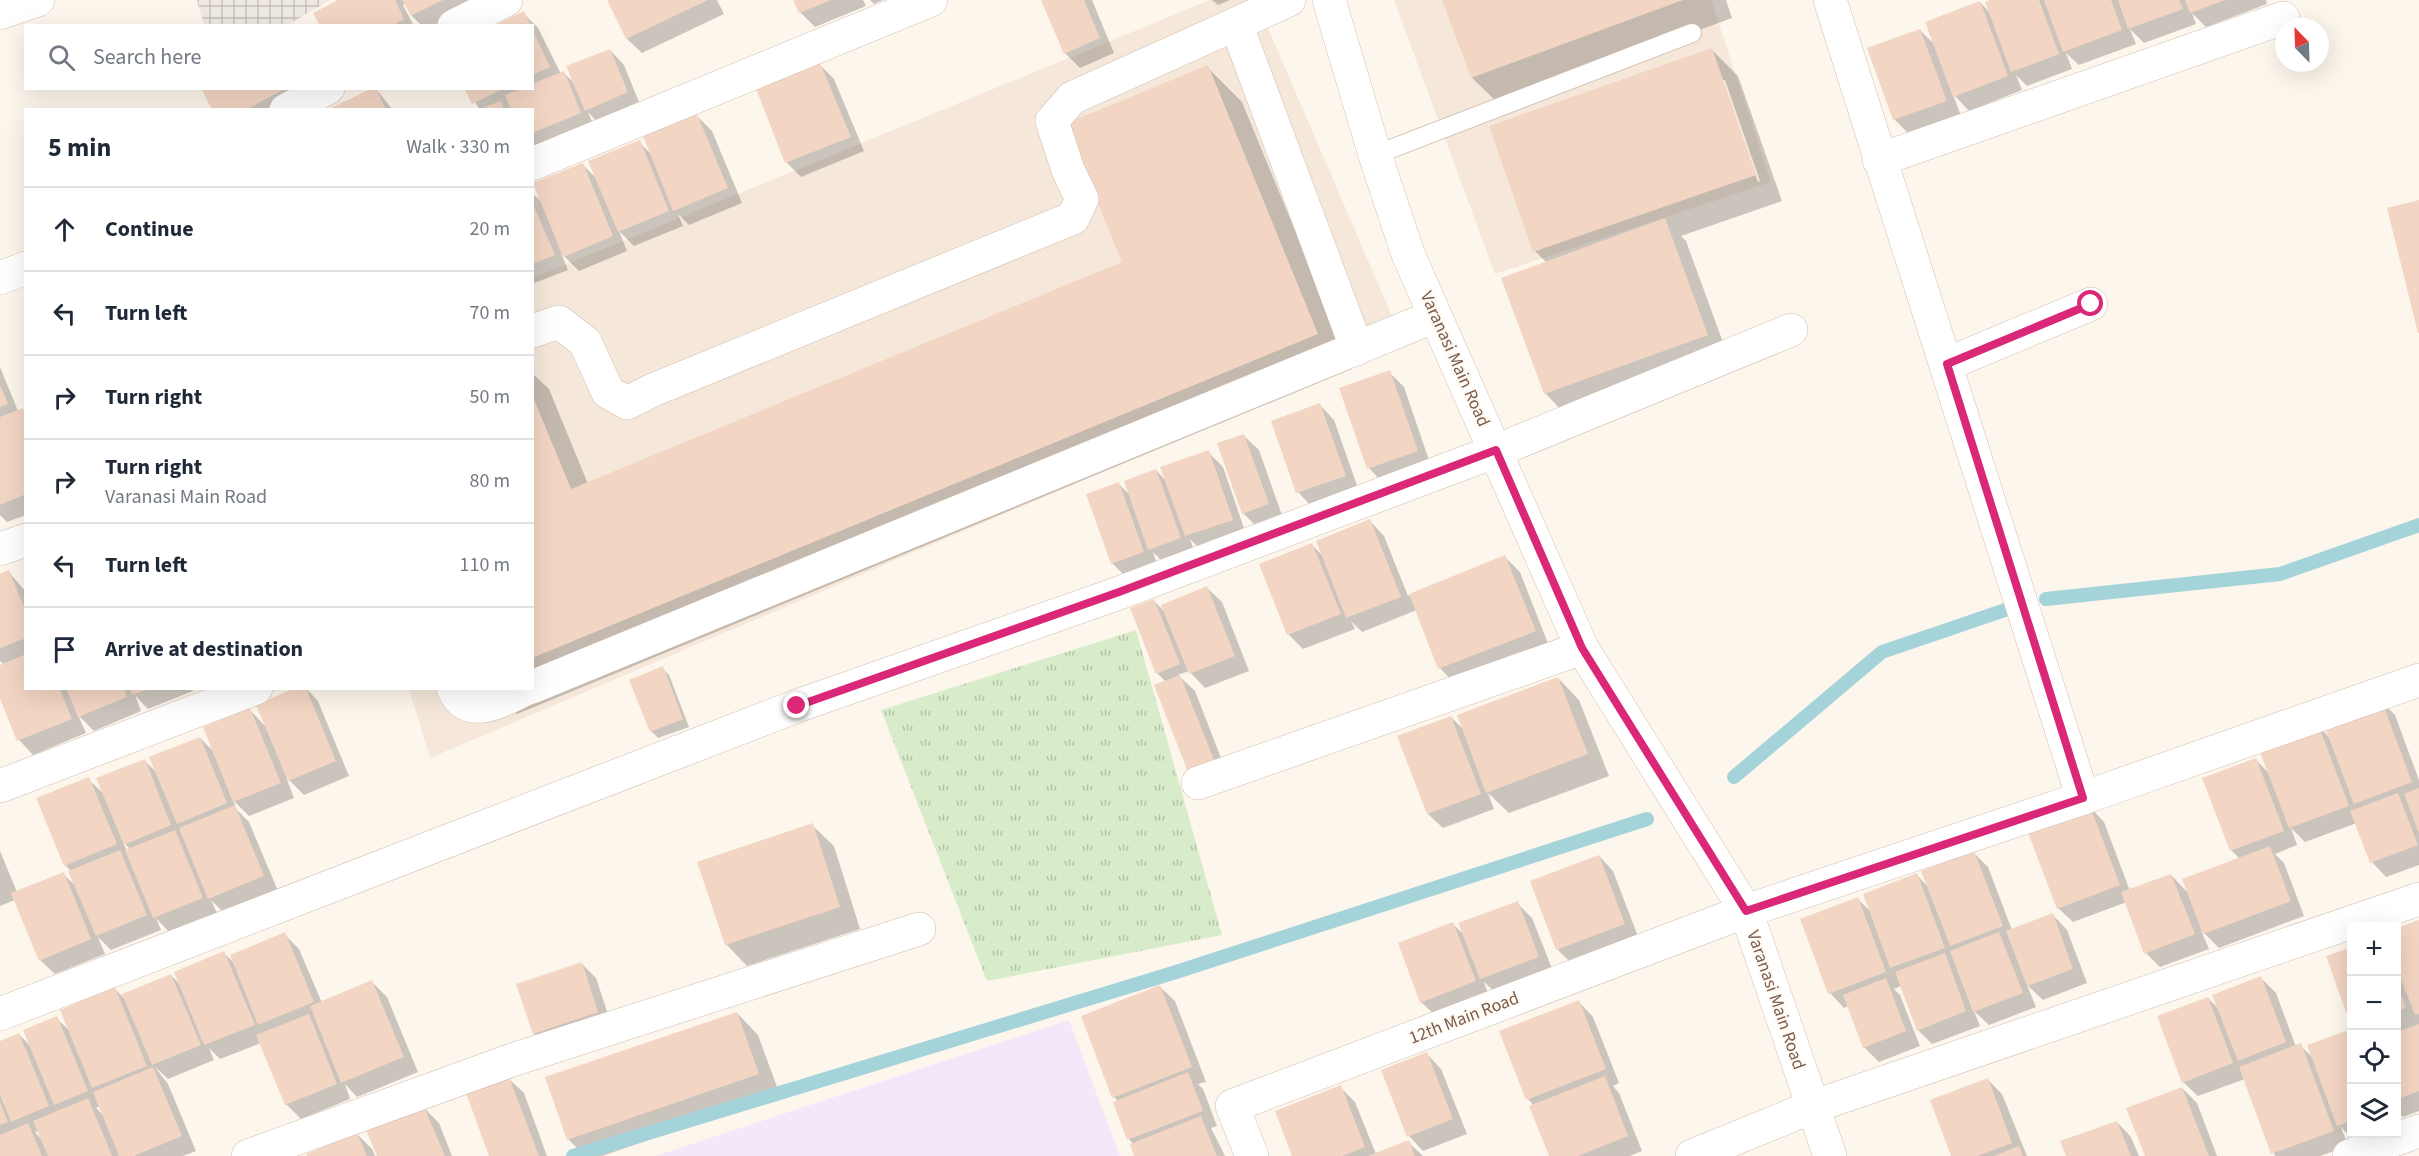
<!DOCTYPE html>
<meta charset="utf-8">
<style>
body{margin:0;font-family:"Source Sans 3",sans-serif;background:#f2f2f3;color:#1f2937}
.controls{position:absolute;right:18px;bottom:18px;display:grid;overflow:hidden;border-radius:0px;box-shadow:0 6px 24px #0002}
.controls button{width:54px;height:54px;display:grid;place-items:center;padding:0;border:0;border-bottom:2px solid #e0e1e3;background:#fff;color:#1f2937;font:30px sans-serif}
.compass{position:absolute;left:2275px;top:18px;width:54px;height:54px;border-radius:50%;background:#fff;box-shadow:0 6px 24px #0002;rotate:337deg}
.stop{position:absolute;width:18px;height:18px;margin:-14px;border:4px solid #db2777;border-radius:50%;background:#fff}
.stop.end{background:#db2777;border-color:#fff;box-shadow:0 2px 6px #0008}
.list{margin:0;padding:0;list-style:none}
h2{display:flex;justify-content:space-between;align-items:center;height:78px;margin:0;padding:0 24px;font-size:26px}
h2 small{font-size:20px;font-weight:400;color:#747a83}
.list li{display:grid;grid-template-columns:39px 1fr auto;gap:18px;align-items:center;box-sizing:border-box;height:84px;padding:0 24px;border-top:2px solid #e0e1e3}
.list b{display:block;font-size:22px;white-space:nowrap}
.list p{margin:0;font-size:20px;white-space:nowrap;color:#747a83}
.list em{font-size:20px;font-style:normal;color:#747a83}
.icon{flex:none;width:33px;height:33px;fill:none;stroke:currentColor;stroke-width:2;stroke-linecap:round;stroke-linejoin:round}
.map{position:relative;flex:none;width:2419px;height:1156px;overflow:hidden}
.search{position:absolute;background:#fff;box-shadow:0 6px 24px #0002;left:24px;top:24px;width:510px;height:66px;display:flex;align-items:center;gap:15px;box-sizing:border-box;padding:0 21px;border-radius:0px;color:#747a83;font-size:22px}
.panel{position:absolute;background:#fff;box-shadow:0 6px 24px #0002;left:24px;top:108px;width:510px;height:582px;border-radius:0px}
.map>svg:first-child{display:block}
.residential{fill:#f5e8da}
.industrial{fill:url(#industrial-grid)}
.education{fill:#f3e8fa}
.grass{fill:url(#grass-tufts)}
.shadow{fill:#0003;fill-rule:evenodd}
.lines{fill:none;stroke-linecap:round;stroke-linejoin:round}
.stream{stroke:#a5d3da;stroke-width:14}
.building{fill:#f3d5c3}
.lane-casing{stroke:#d1beb0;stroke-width:20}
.street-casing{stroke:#d1beb0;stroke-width:34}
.secondary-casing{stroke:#d6c0b0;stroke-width:34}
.lane{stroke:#fff;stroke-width:18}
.street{stroke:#fff;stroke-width:33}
.secondary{stroke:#fff;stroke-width:33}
.route{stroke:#db2777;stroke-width:8}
.labels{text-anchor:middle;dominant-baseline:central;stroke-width:4.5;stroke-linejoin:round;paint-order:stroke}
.street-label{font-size:18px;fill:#7a5c4d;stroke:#fffaf3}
</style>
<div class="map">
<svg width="2419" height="1156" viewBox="0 0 2419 1156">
<defs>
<pattern id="industrial-grid" width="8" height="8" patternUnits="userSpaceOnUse" patternTransform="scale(1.5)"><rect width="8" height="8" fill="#efe9e4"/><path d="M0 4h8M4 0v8" fill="none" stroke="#c7c0bb"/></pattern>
<pattern id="grass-tufts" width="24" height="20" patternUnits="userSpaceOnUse" patternTransform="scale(1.5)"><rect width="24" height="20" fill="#d8ecc9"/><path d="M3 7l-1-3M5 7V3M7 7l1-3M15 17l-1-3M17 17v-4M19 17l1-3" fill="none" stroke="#b4c2a5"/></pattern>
</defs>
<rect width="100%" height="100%" fill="#fdf6ec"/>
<g class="residential">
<polygon points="1210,0 1256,0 1404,344 430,758 409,689 532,688 533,278"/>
<polygon points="1394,0 1711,0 1771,182 1495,274"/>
</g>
<polygon class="industrial" points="197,0 330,0 286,26 204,25"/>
<polygon class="education" points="1069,1020 1120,1156 655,1156"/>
<polygon class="grass" points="1136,630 1222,935 987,981 881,710"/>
<g class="shadow">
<polygon points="342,0 485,0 436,26 422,26 412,16 406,4 403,5 414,26 322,26"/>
<polygon points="609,0 717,0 724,14 642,53 627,39"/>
<polygon points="795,0 863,0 866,6 815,27 800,12"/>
<polygon points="870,0 883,0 874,4"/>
<polygon points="1043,0 1092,0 1114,53 1080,68 1065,53"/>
<polygon points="1212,0 1230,0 1218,5"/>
<polygon points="1444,0 1726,0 1732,18 1499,104 1472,78"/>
<polygon points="1994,0 2266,0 2267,4 2206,27 2192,13 2196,24 2144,43 2130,29 2136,44 2079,65 2066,53 2072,69 2027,86 2016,75 2022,90 1969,111 1953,94 1961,116 1909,134 1895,120 1869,49 1920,30 1936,46 1980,2 1990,13"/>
<polygon points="523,13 538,28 561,74 564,73 576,85 610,50 624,65 641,107 600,125 588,112 595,128 539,151 532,144 532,110 512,107 507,110 480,110 466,88 532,88 532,26 497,26"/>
<path d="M1711,49l27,27 44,125 -101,35 5,5 42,115 -162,59 -21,-22 2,-130 -12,-12zM1721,80h4l35,101 -2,1z"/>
<polygon points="820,65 834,79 864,151 801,177 787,163 758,90"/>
<polygon points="1207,67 1242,102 1352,369 517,714 492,688 532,688 532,373 549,389 588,484 1124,263"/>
<polygon points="202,88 304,88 288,110 213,110"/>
<polygon points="376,89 393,110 330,110"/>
<polygon points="697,116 712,131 742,203 689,225 678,214 683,226 634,246 619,231 627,251 579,271 561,253 568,270 532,284 532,193 542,202 582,164 597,179 639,142 651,154"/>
<polygon points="0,367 18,411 22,409 26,413 26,515 7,522 0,515"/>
<polygon points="1389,372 1404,387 1431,466 1383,483 1369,468"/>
<polygon points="1320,405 1334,420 1359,491 1312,507 1298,492"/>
<polygon points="1244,436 1259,450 1283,518 1258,528 1243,513"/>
<polygon points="1208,452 1223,467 1246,534 1201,550 1190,539 1195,553 1164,563 1153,552 1158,567 1127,578 1112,563 1119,484 1130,495 1156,470 1167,482"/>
<polygon points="1370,521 1384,536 1408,596 1505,557 1520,572 1549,646 1454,683 1440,668 1417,610 1362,632 1351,621 1355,629 1303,649 1289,635 1261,565 1312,545 1324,557"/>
<polygon points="9,572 26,592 26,688 192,688 193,691 148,709 135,695 141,711 94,731 78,715 86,733 33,755 19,740 0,695 0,666 4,665 0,661 0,575"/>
<polygon points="1207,588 1222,602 1249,671 1205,688 1189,671 1178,675 1195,691 1228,776 1204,786 1166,682 1157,673 1154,601 1166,613"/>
<polygon points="662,668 669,675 689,727 658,738 651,731"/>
<polygon points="1558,678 1579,700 1609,776 1509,813 1488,793 1494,809 1443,828 1428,814 1451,717 1465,731"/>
<path d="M306,688l12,13 31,75 -45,19 -18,-18 8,21 -45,18 -16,-16 4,10 12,12 29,69 -54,22 -13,-13 6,13 -48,19 -13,-14 5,12 -50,20 -13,-13 7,17 -50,20 -15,-14 -25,-60 -15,6v-55l17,41 46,-18 14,13 -6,-16 -6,-6 23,-86 17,16 39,-35 14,14 42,-36 16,16 34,-44 17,18zM123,842l8,8 -4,1z"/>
<polygon points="2380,700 2395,715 2419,780 2419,865 2386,877 2372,862 2357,823 2305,842 2291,828 2297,845 2275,854 2284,863 2304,916 2219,948 2201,930 2209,949 2160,967 2146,953 2127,902 2073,922 2058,908 2090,807 2104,822 2130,891 2171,875 2189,894 2240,859 2231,850 2256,760 2270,774 2318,726 2331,739"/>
<polygon points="812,825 834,846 860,929 747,966 726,944"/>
<polygon points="1974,853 1988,867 2012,930 2053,915 2067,930 2087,983 2043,1000 2027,985 2036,1007 1989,1025 1974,1011 1980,1026 1932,1044 1918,1030 1901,986 1894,989 1900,995 1920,1046 1879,1062 1864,1047 1848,1006 1844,1008 1830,993 1858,899 1870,911 1917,875 1929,888"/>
<polygon points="1599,856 1613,871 1639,939 1572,964 1557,949"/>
<polygon points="1517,903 1532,918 1553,971 1496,993 1484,982 1489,996 1436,1016 1421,1002 1452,923 1464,935"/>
<polygon points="2419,921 2419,1111 2403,1117 2396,1111 2396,930"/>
<path d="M284,934l15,15 23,54 50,-21 15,15 31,75 -61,25 -12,-13 5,15 -49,20 -15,-15 -25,-61 -41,16 -11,-11 5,12 -46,19 -14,-13 14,18 28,67 -13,5h-183v-114l19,-8 13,14 24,-30 14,13 44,-43 13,13 44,-26 11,12 42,-34 11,11zM100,1106l4,10 -8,-8zM39,1131l3,9 -7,-8z"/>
<polygon points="581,963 596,978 612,1026 549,1048 534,1034 517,985"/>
<polygon points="2261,978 2276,993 2296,1047 2300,1045 2313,1058 2352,1030 2352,1134 2371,1134 2353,1140 2341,1127 2348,1146 2320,1156 2275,1156 2245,1079 2198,1096 2183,1082 2208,998 2220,1010"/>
<polygon points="1160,987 1175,1001 1206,1082 1198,1084 1203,1089 1217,1126 1211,1128 1225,1156 1136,1156 1133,1144 1129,1139 1119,1102 1114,1097"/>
<polygon points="1579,1002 1593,1017 1619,1083 1613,1086 1619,1093 1642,1151 1630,1156 1550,1156 1534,1106 1528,1099"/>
<polygon points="737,1013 758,1035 780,1095 602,1156 585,1156 568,1139"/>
<polygon points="1427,1054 1441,1069 1467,1134 1423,1151 1409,1136"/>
<polygon points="509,1079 524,1093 547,1156 491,1156"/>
<polygon points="1987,1079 2002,1094 2027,1156 1952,1156"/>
<polygon points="1340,1087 1355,1102 1376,1154 1408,1142 1423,1156 1294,1156"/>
<polygon points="2182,1088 2197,1103 2217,1156 2146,1156"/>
<polygon points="424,1108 439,1123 452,1156 379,1156"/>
<polygon points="2117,1122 2131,1137 2139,1156 2067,1156"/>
<polygon points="357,1134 372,1149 375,1156 309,1156"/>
</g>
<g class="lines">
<g class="stream">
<polyline points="2046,599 2280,574 2419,525"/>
<polyline points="1734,777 1882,652 2008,609"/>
<polyline points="573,1156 1173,973 1647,819"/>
</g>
</g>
<g class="building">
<polygon points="338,0 395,0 404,19 392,26 320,26 313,13"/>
<polygon points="402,0 443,0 411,16"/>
<polygon points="607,0 708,0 626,39"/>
<polygon points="793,0 831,0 799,13"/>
<polygon points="1041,0 1084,0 1100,38 1064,54"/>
<polygon points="1442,0 1683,0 1471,78"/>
<polygon points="1990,0 2039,0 2059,54 2011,72 1985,2"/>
<polygon points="2044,0 2111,0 2122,30 2063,52"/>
<polygon points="2118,0 2179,0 2183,9 2128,29"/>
<polygon points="2185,0 2225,0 2190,13"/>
<polygon points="1980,1 2008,76 1953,97 1925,22"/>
<polygon points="524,11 531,26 493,26"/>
<polygon points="532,29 550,67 532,75"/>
<polygon points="1920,29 1947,101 1893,120 1867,48"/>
<polygon points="1712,48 1756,175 1533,252 1489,126"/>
<polygon points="610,49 628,92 585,111 566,66"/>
<polygon points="820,63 851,137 785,163 756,89"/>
<polygon points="1208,65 1318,334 532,658 533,397 571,489 1122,262 1065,124"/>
<polygon points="564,71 581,113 532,133 532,110 511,110 505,95 522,88 532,88 532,84"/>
<polygon points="201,88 286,88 246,110 212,110"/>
<polygon points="373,88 376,88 386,110 326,110"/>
<polygon points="464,88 505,88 472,104"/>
<polygon points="501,101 504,110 479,110 479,109"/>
<polygon points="697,114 728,188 673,211 643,136"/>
<polygon points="640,140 669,211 618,232 588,161"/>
<polygon points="583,163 613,236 563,257 533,183"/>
<polygon points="2419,200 2419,333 2418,333 2387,208"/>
<polygon points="532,202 555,255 532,264"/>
<polygon points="1665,218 1708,335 1544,394 1501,278"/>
<polygon points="1390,370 1418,451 1367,469 1339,388"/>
<polygon points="0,385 8,404 0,407"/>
<polygon points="1320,403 1346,476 1296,493 1271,421"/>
<polygon points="23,408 26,415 26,494 0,505 0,417"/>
<polygon points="1244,434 1269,504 1242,514 1217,443"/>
<polygon points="1209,450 1233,520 1185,536 1160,467"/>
<polygon points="1156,469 1181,538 1148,550 1124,481"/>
<polygon points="1119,482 1144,552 1111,564 1086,494"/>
<polygon points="1370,519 1401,597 1346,618 1316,541"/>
<polygon points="1312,543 1341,614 1287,635 1259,564"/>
<polygon points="1505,555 1536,631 1438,669 1409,594"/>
<polygon points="9,570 26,612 26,638 0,648 0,574"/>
<polygon points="1207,586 1235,656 1189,674 1161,605"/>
<polygon points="1154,599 1180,664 1156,674 1130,608"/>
<polygon points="26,654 26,688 59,688 72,719 17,741 0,699 0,665"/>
<polygon points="663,666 683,719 650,732 629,680"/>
<polygon points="1180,675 1215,762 1188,772 1154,685"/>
<polygon points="1558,677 1588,754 1486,793 1457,715"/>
<polygon points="66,688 124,688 127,697 78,717"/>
<polygon points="130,688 149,688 149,689 132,695"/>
<polygon points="295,688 306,688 336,761 288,781 256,705"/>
<polygon points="2381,699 2412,782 2354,804 2322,720"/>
<polygon points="250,708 281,783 233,802 203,727"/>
<polygon points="1451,716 1481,794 1427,814 1397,736"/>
<polygon points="2318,724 2349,806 2289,828 2258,747"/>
<polygon points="200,737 227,803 177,824 149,757"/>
<polygon points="2256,758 2284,831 2230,851 2202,778"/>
<polygon points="145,759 171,825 124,845 96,778"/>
<polygon points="89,777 117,844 64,866 36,798"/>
<polygon points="2419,788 2419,833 2404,794"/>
<polygon points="2398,793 2418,845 2370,863 2350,811"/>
<polygon points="235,805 264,876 208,899 179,828"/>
<polygon points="2090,806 2120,885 2057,909 2027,830"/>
<polygon points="813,823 840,907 725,945 697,862"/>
<polygon points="175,830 203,898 153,918 125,850"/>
<polygon points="2270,846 2291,901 2203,934 2182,879"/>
<polygon points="120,850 147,915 96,936 68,871"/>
<polygon points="1974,851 2003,926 1950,946 1921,871"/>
<polygon points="1599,855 1625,924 1556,950 1530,881"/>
<polygon points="64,872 91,939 39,961 11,893"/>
<polygon points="1917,873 1945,948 1890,968 1863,894"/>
<polygon points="2171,874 2195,934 2144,954 2121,892"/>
<polygon points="1858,897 1886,972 1828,994 1800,919"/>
<polygon points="1518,901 1539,957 1480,979 1458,923"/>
<polygon points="2053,913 2073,969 2027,986 2006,931"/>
<polygon points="2419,920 2419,1014 2415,1015 2396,967 2396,928"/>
<polygon points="1453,922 1476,981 1420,1003 1398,943"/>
<polygon points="285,932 314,1002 258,1025 230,955"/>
<polygon points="1999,932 2023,993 1973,1012 1950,951"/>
<polygon points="2352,947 2352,1026 2351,1026 2326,956"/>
<polygon points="224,951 255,1025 204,1045 174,972"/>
<polygon points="1945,953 1966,1011 1917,1031 1895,972"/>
<polygon points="582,962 598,1012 533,1034 516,984"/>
<polygon points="171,974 201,1045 152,1065 122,994"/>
<polygon points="2261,976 2286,1042 2238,1061 2212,995"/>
<polygon points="1886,978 1906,1031 1863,1048 1843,995"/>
<polygon points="372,980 404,1057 341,1083 310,1006"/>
<polygon points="2396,982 2406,1008 2396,1012"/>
<polygon points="1160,985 1192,1067 1112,1098 1081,1016"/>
<polygon points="115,987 147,1066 92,1088 60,1010"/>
<polygon points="2208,997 2233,1063 2182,1083 2157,1016"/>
<polygon points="1579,1000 1606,1069 1526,1100 1499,1031"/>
<polygon points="737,1012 759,1074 567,1140 545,1077"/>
<polygon points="309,1014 337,1084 285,1105 256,1035"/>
<polygon points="57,1016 88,1091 54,1105 23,1030"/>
<polygon points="2419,1024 2419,1091 2396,1100 2396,1032"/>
<polygon points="2352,1029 2352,1121 2337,1126 2307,1045"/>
<polygon points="19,1033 49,1106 11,1122 0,1095 0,1041"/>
<polygon points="2301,1043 2334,1131 2271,1154 2239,1067"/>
<polygon points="1427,1052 1453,1119 1407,1137 1381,1070"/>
<polygon points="153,1067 182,1136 134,1156 119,1156 93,1092"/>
<polygon points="1188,1072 1203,1111 1127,1140 1113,1102"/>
<polygon points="1605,1076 1628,1136 1578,1156 1549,1156 1529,1106"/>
<polygon points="509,1077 539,1156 489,1156 466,1093"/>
<polygon points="1988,1078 2012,1143 1977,1156 1951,1156 1930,1100"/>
<polygon points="1341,1085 1365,1147 1342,1156 1292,1156 1275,1111"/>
<polygon points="2182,1087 2209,1156 2145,1156 2126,1108"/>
<polygon points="88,1098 112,1156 48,1156 33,1121"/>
<polygon points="0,1102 8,1122 0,1125"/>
<polygon points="424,1107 445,1156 377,1156 366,1130"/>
<polygon points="1201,1116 1217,1156 1134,1156 1130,1144"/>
<polygon points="2117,1121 2131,1156 2066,1156 2060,1141"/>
<polygon points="28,1123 42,1156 0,1156 0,1135"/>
<polygon points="357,1133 367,1156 307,1156 306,1154"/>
<polygon points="1409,1140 1415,1156 1368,1156"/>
<polygon points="2019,1146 2023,1156 1994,1156"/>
</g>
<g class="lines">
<g class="lane-casing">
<polyline id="lane" points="1375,155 1692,33"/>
</g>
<g class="street-casing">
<g id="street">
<polyline points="1830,0 2083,798"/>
<polyline points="0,13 38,0"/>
<polyline points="1236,24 1357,349"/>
<polyline points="454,26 506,0"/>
<polyline points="286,110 328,88"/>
<polyline points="1879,160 2283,18"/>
<polyline points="532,164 931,0"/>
<polyline points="0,278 26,268"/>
<polyline points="532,331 559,322 585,342 608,392 627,403 653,390 1073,218 1082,199 1068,170 1052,121 1072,98 1289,0"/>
<polyline points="1947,364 2091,304"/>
<polyline points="0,549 26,540"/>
<polyline points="532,687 1435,316"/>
<path d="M453,688c14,35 51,11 75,0"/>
<polyline points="1198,783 1582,648"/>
<polyline points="0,786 256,688"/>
<polyline points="0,1014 797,706 1119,593 1496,451 1791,330"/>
<polyline points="248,1156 515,1059 919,929"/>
<polyline points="1252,1156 1232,1106 1746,911 2083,798 2419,680"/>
<polyline points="1692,1156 1812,1107 2419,899"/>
<polyline points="2349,1156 2419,1131"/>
</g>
</g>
<g class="secondary-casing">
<polyline id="secondary" points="1329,0 1375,155 1408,254 1582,648 1746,911 1830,1156"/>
</g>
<use href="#lane" class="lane"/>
<use href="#street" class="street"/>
<use href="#secondary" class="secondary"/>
</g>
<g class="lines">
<polyline class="route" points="797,706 1119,592 1496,450 1582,648 1746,911 2083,798 1947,364 2091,304"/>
</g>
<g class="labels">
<g class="street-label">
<text transform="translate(1455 359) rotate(66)">Varanasi Main Road</text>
<text transform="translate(1776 1000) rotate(71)">Varanasi Main Road</text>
<text transform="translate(1464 1018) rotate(-21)">12th Main Road</text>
</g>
</g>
</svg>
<div class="controls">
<button>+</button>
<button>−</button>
<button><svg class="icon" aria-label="locate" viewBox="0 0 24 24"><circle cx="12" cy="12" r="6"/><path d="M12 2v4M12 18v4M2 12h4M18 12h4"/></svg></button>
<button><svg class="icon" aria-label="layers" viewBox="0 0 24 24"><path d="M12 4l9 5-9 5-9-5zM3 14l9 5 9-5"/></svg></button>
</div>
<svg class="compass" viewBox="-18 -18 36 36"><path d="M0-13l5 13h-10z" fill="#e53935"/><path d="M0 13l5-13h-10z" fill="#747a83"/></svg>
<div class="stop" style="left:2091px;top:304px"></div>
<div class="stop end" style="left:797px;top:706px"></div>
<div class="search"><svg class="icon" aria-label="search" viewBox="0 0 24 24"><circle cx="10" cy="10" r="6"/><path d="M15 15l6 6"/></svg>Search here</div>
<section class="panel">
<h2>5 min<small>Walk · 330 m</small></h2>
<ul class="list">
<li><svg class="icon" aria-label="ahead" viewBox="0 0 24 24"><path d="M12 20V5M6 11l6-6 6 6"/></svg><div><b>Continue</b></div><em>20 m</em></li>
<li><svg class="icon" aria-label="left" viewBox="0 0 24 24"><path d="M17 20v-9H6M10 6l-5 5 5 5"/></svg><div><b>Turn left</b></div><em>70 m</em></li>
<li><svg class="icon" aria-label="right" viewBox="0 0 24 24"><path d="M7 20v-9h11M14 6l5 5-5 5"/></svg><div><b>Turn right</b></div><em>50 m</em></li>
<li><svg class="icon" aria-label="right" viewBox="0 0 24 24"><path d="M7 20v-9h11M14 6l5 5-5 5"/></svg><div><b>Turn right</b><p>Varanasi Main Road</p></div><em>80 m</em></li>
<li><svg class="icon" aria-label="left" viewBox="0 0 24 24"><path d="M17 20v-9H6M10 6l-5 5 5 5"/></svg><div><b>Turn left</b></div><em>110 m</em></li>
<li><svg class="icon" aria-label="arrive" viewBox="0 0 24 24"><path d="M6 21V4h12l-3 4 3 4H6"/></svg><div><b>Arrive at destination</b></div></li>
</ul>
</section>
</div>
